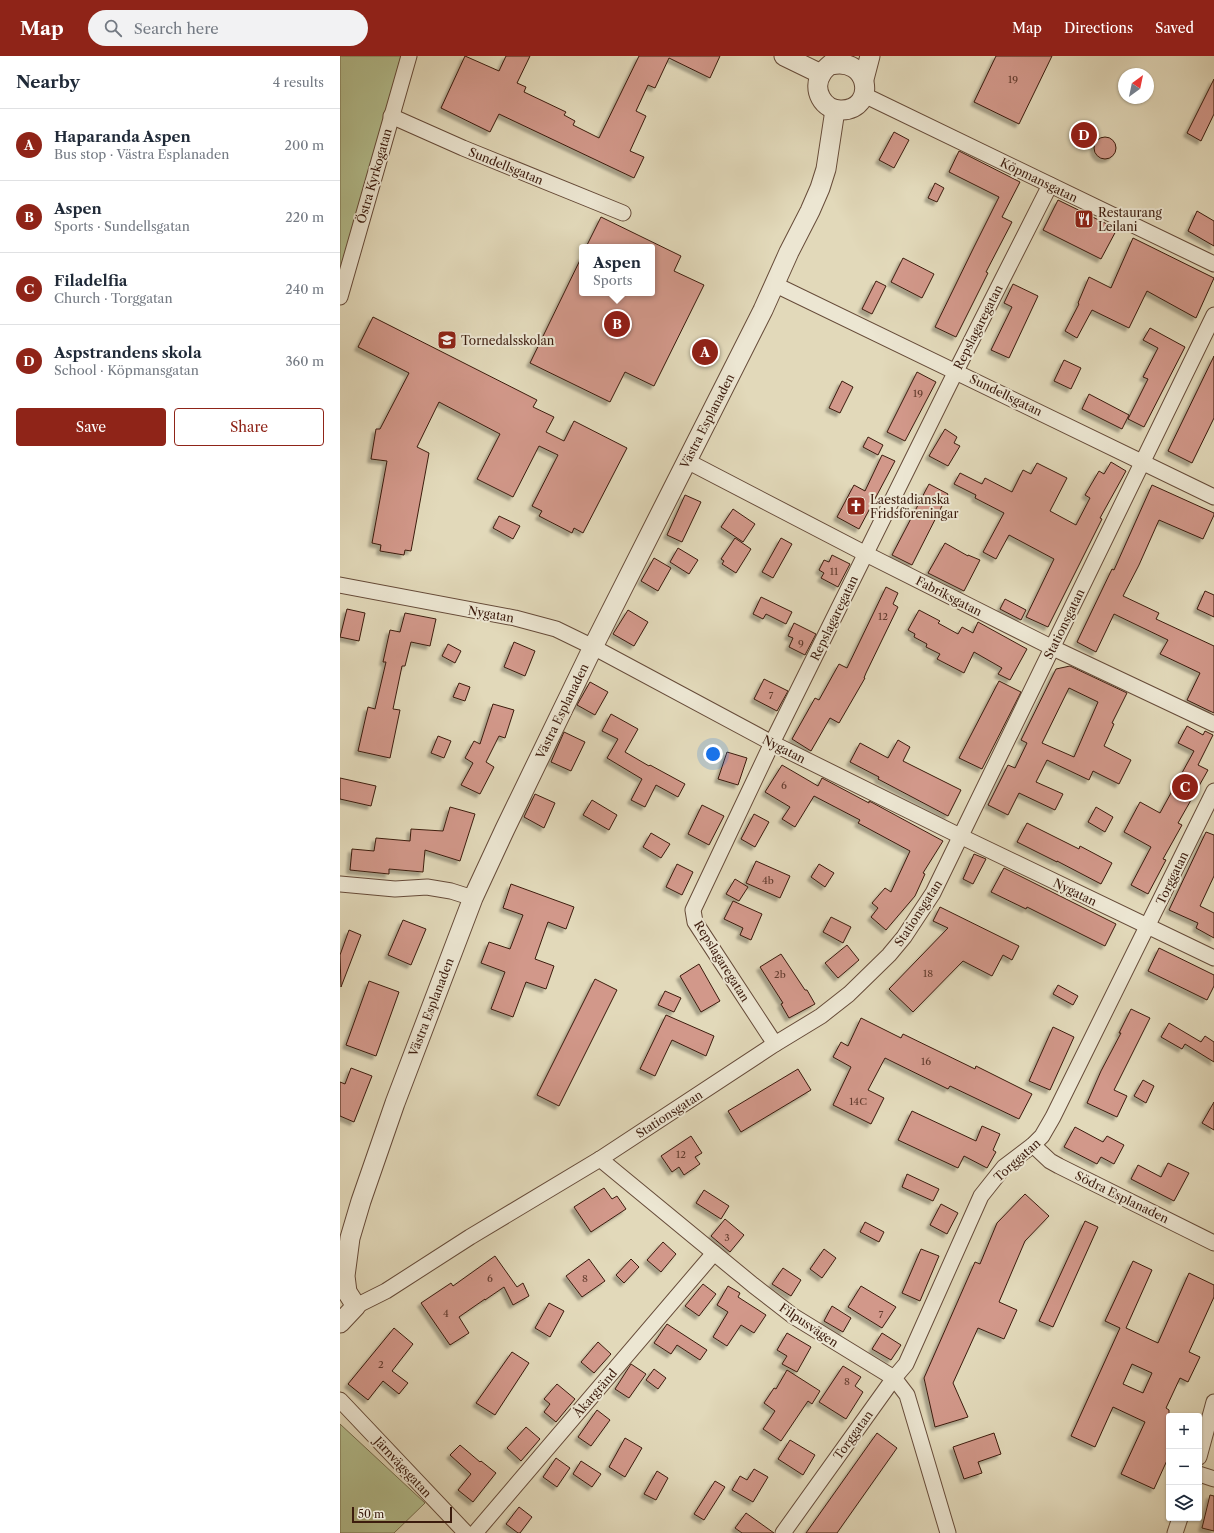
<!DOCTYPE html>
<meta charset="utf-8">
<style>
body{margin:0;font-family:"Libre Caslon Text",serif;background:#f2f2f3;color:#1f2937}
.controls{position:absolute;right:12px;bottom:12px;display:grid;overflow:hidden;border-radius:4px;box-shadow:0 1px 3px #0004}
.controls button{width:36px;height:36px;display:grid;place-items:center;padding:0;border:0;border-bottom:1px solid #e0e1e3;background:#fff;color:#1f2937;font:20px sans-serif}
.compass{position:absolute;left:778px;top:12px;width:36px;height:36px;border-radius:50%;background:#fff;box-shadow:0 1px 3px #0004;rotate:33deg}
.scale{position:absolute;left:12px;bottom:10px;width:100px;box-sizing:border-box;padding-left:4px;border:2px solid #3c1c0e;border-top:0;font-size:11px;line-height:14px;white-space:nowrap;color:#3c1c0e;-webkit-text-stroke:3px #ece6d2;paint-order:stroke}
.you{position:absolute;left:373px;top:698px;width:14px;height:14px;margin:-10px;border:3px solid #fff;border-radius:50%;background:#1a73e8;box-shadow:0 0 0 6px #1a73e833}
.badge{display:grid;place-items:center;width:26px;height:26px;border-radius:50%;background:#8f2418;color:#fff;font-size:13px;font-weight:700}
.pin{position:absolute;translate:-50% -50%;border:2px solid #fff;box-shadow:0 1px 4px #0006}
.popup{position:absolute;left:239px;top:188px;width:76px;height:52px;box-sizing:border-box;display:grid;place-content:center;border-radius:4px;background:#fff;filter:drop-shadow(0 1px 3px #0005);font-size:13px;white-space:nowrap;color:#747a83}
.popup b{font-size:15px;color:#1f2937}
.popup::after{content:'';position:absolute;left:50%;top:100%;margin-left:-8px;border:8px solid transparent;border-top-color:#fff}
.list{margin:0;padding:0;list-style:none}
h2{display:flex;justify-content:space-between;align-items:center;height:52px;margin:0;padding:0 16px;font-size:17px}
h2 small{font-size:13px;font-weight:400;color:#747a83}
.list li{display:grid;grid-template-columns:26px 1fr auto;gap:12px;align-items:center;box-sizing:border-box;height:72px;padding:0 16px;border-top:1px solid #e0e1e3}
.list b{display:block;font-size:15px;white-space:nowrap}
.list p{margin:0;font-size:13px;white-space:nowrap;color:#747a83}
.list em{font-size:13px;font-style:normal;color:#747a83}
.actions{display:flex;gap:8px;padding:12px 16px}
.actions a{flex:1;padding:9px 0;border:1px solid #8f2418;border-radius:4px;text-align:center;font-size:14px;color:#8f2418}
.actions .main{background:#8f2418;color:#fff}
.icon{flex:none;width:22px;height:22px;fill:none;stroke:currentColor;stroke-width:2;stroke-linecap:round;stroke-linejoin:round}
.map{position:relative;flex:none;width:874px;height:1477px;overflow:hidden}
header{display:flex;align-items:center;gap:24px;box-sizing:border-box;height:56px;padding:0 20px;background:#8f2418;color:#fff}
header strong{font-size:19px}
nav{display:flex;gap:22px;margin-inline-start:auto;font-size:14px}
.search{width:280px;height:36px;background:#f2f2f3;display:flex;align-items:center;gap:10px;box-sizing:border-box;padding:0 14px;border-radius:22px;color:#747a83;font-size:15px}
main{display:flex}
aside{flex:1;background:#fff}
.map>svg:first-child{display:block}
.green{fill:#b4bf8f;stroke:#786e4e}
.building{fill:#d2988a;stroke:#3c1c0e;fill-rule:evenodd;filter:url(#shadow)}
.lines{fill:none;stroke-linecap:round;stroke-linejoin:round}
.minor-casing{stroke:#664b39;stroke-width:17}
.tertiary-casing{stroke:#664b39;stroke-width:21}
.minor{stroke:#ece6d2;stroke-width:15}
.tertiary{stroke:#ece6d2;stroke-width:19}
.labels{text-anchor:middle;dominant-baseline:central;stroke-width:4;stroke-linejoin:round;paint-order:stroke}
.number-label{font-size:10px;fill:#623b2d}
.street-label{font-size:12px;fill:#3c1c0e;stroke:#ece6d2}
.poi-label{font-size:12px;fill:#3c1c0e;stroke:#ece6d2;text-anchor:start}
</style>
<header>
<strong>Map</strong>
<div class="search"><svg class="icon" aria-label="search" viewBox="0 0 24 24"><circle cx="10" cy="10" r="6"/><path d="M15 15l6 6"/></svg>Search here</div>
<nav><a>Map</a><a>Directions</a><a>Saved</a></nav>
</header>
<main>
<aside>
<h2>Nearby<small>4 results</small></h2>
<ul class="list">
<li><span class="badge">A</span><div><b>Haparanda Aspen</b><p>Bus stop · Västra Esplanaden</p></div><em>200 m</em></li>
<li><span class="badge">B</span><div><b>Aspen</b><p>Sports · Sundellsgatan</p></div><em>220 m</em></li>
<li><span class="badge">C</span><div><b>Filadelfia</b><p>Church · Torggatan</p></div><em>240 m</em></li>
<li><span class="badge">D</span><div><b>Aspstrandens skola</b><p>School · Köpmansgatan</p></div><em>360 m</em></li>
</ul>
<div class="actions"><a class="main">Save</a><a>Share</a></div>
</aside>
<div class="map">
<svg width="874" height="1477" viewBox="0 0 874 1477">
<defs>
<filter id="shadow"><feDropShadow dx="-3.5" dy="3.5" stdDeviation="1" flood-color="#0004"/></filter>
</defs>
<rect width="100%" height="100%" fill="#e2d9ba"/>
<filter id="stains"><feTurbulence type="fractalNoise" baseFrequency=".005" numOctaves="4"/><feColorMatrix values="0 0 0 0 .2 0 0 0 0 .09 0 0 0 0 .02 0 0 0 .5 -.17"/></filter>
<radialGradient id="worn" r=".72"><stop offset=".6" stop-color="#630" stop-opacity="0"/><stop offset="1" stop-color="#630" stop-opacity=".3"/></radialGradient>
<g class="green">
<polygon points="0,0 61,0 0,228"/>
<polygon points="0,1368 85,1447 54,1477 0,1477"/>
</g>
<g class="building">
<polygon points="125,0 159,15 166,0 190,0 177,27 186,31 184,36 226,56 224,59 235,65 233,69 259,82 299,0 380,0 370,22 329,2 315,32 308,29 296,55 306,60 290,95 304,101 294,122 159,58 150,76 101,52"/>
<polygon points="656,0 712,0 679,68 634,46"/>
<polygon points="874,23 874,58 861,85 847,77"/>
<polygon points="554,76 569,84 554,112 539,104"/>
<circle cx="765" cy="92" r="11"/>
<polygon points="619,95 680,126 662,161 672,166 646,216 648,217 616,281 595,271 634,191 659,141 609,116"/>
<polygon points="595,127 604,132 597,146 588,142"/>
<polygon points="718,144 777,173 761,203 703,174"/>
<polygon points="857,155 874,165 874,190 848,175"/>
<polygon points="261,161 341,200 334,215 364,229 314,330 285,316 270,346 190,307 242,200 242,237 312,237 312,191 246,191"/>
<polygon points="793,182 874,222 856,262 807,235 789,272 752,254 737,282 725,275 739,248 738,247 749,221 771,232"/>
<polygon points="563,202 594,218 582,242 551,226"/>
<polygon points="536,225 546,230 532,258 522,253"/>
<polygon points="673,228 698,240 669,302 651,294 672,251 664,247"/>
<polygon points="33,261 197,344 193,351 214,361 206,376 224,385 234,365 287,392 243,477 234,472 232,477 199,460 202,455 192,450 218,399 199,390 173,441 137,423 160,378 99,346 77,391 89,397 71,495 65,494 64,499 40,495 41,489 32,487 47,405 31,403 36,373 40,373 69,317 18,291"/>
<polygon points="810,272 845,291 804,371 788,363 808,323 803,321 818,292 803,284"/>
<polygon points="874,300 874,362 852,407 828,395"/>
<polygon points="724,304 741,312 731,333 714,325"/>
<polygon points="577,316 596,326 565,385 547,376"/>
<polygon points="502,325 513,331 500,357 489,352"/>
<polygon points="749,338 789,359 782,373 742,353"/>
<polygon points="605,373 617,381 614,387 620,390 608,410 589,400"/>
<polygon points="528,381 543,389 538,399 523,391"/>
<polygon points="542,399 555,405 519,473 497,461 514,429 525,435"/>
<polygon points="771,406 786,415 760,462 762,463 708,571 686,561 714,503 669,479 656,503 643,496 664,457 635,442 636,439 614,428 620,417 642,428 645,422 672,436 683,414 691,418 697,407 727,422 710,455 736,469 750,442 745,439 759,415 764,418"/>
<polygon points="589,428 608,438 572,509 552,499"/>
<polygon points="812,429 874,457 874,459 863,483 819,464 799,509 783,540 819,557 816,563 874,590 874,657 847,644 860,617 820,598 828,584 774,558 756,596 737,586 772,513 774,514"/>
<polygon points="345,439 361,446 342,486 327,479"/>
<polygon points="393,453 415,468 403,486 381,471"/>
<polygon points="159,460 180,470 173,483 153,472"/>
<polygon points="395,482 411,493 396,517 382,508 384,505 381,503"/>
<polygon points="441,482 452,488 433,522 422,516"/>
<polygon points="605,487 628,500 628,499 640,504 624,535 588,517"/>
<polygon points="338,492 358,504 349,518 330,506"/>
<polygon points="492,499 510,508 498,531 481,522 484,517 479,514 484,504 489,506"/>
<polygon points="314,502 331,512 318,535 301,525"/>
<polygon points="546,531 558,537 553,548 558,551 526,617 524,622 525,622 499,667 490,662 471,695 452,683 475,642 479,644 499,608 507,612"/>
<polygon points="865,535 874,539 874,561 857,553"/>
<polygon points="421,541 452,556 446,568 426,558 423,563 413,558"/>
<polygon points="665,543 686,554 681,564 660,553"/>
<polygon points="7,553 25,557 19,585 0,581"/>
<polygon points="288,554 308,566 294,590 273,578"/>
<polygon points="579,554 600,565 598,567 618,578 622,571 633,577 638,566 687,593 670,624 658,618 662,612 634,596 624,617 597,603 600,598 586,591 587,588 574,581 575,578 568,574"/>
<polygon points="65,557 96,563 90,590 71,586 65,610 62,610 53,653 60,654 50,702 18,695 28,651 35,653 46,606 43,606 50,574 60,576"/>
<polygon points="454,567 476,578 465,599 449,591 453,582 448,580"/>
<polygon points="174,586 195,595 185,620 164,611"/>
<polygon points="108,588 121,595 115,607 102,600"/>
<path d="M730,610l57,27 -15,30 2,1 -10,22 27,14 -12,24 -26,-13 -4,9 -42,-20 -11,22 27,12 -8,16 -36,-17 -11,22 -20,-10 20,-40 7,3 12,-25 -6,-3 35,-71zM729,632l29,14 -24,55 -32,-14z"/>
<polygon points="424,623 448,635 437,655 414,643"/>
<polygon points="659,625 681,636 642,713 619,702"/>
<polygon points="250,626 268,636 255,659 237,649"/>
<polygon points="119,627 130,631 125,645 113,641"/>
<polygon points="153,648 174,654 165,682 159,680 146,706 154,711 140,738 121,729 133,707 125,702 134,685 140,688"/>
<polygon points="271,658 298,673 285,696 309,710 310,709 345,728 338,741 316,729 305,751 291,744 302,723 267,702 278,683 262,675"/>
<polygon points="847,670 863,679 865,675 873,679 858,709 868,714 838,767 842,769 823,803 826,804 808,838 791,829 811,791 784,776 800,746 820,757 854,695 838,687"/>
<polygon points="224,676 245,686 231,715 211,706"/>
<polygon points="98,680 111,685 104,702 91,697"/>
<polygon points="558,684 570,691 563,705 621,734 608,760 538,723 539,721 510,706 520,687 548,702"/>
<polygon points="387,696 407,702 398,729 378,723"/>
<polygon points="442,709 478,730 482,722 529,747 529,745 533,747 603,785 583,817 585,818 575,840 546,874 531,861 538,852 532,847 545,832 551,836 570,795 518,767 520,764 474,740 455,771 442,763 450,751 425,736"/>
<polygon points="0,722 36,730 31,750 0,743"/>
<polygon points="195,738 215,747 204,772 184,761"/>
<polygon points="252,744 277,759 269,774 243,759"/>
<polygon points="362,749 384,760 369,789 348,778"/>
<polygon points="110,751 135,758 120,805 85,794 83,816 49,813 49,818 10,814 12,793 34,795 36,782 70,785 71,773 103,775"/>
<polygon points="756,751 773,761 765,776 748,766"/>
<polygon points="414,758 429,766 415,791 401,783"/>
<polygon points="687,767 739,793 740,790 772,807 761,828 717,805 717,806 677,786"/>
<polygon points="866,776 874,779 874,820 860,850 874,857 874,882 856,872 858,867 829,854"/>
<polygon points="311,777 330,788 321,802 303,791"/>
<polygon points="634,798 646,803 633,828 623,823"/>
<polygon points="416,805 450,820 440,842 406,827"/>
<polygon points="337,808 353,816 342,839 326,831"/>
<polygon points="479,808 494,817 485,831 471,821"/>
<polygon points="664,812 776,868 765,890 687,851 686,853 651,836"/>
<polygon points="395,823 408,831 399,845 386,838"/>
<polygon points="171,828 234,851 226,873 208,866 195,903 214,910 206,933 186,926 173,961 151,953 165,916 141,907 149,886 170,893 183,859 163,852"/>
<polygon points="393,845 422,858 411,884 400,879 403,872 384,863"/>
<polygon points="600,851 679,890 672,904 663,899 652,920 623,905 573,956 549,933 608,872 593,865"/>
<polygon points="491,861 511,871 503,887 483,876"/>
<polygon points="63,864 86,873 71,909 48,899"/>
<polygon points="9,874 21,879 1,931 0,899"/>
<polygon points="507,889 519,904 498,922 485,907"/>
<polygon points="819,892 874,919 874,930 867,944 808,915"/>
<polygon points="441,898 465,934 467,934 475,948 449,962 441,948 443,947 420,911"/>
<polygon points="359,908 380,945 361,956 340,920"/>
<polygon points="255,923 277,934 219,1050 197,1039"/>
<polygon points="29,925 59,936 36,1000 6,989"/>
<polygon points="718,929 738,940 733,949 713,938"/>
<polygon points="325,935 341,942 334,956 318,949"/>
<polygon points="791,953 810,962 774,1034 787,1040 777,1061 747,1047 761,1015 781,977 779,977"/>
<polygon points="326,959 374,980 366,1000 332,984 315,1020 300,1013"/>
<polygon points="521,962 561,982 563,978 635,1013 636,1010 692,1038 679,1063 610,1030 608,1033 545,1002 528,1034 544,1042 531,1068 493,1049 511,1011 493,1001 501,986 508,990"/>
<polygon points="829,967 861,986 865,980 874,986 874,1006 845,988 842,993 821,981"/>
<polygon points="713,971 734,981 710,1034 689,1025"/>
<polygon points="11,1012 32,1020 14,1066 0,1060 0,1026 5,1028"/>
<polygon points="458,1013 471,1034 401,1076 388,1055"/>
<polygon points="803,1024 814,1030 806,1047 794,1040"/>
<polygon points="874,1046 874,1074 862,1067"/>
<polygon points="572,1055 636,1085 642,1070 660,1078 653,1094 656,1096 647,1112 624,1100 618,1112 558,1084"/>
<polygon points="735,1071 763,1086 767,1080 784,1089 774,1108 761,1101 757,1108 724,1091"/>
<polygon points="351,1080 362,1097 355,1101 360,1108 344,1119 339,1111 332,1116 321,1100"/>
<polygon points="828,1107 849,1117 834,1145 791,1123 798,1109 821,1121"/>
<polygon points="567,1118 599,1133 593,1145 562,1131"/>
<polygon points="264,1132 272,1143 277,1140 286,1153 251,1176 234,1151"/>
<polygon points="364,1134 389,1150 381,1163 356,1147"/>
<polygon points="685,1138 709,1160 685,1185 659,1246 677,1254 664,1283 638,1272 613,1327 628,1361 595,1371 584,1322 635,1206 640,1208 657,1167"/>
<polygon points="601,1148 618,1157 607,1178 590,1169"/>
<polygon points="385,1163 404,1179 390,1196 371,1180"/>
<polygon points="745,1165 758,1171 713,1271 699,1265"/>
<polygon points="525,1166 544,1176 539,1186 520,1176"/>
<polygon points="323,1186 336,1198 321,1216 307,1204"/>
<polygon points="484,1193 496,1202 482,1222 470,1213"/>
<polygon points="581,1193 599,1200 580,1245 562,1237"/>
<polygon points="155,1200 177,1231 183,1227 189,1240 173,1249 164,1231 145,1244 145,1243 119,1261 129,1277 110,1289 81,1247 111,1227 113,1230"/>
<polygon points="249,1203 265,1225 242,1241 226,1220"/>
<polygon points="291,1203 299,1211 284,1227 276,1219"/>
<path d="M793,1205l19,9 -26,58 32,15 31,-70 25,12v12l-25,55 11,5 -12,25 -8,-4 -14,30 3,2v46l-15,33 -33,-15 24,-52 -32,-15 -18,40 -24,-11 49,-108 -15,-7zM792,1308l20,9 -9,20 -20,-9z"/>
<polygon points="443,1212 461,1224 451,1240 432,1228"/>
<polygon points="363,1228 376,1238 359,1260 345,1250"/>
<polygon points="388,1230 400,1237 398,1241 426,1259 414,1277 401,1269 387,1290 373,1281 388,1256 377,1249"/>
<polygon points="521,1230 556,1251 542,1272 508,1251"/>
<polygon points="209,1247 224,1255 210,1281 195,1272"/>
<polygon points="492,1250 511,1262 503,1276 484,1265"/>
<polygon points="327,1268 367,1294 360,1304 337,1289 331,1298 314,1287"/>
<polygon points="54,1272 73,1288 52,1315 68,1327 59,1338 43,1325 28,1344 8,1328"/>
<polygon points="447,1277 471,1291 457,1316 442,1308 447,1300 437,1294"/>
<polygon points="542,1277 561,1289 551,1304 532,1293"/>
<polygon points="258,1286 271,1298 254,1317 241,1306"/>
<polygon points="172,1296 189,1307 155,1359 136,1347"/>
<polygon points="291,1308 306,1318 289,1342 275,1333"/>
<polygon points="503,1310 521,1321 515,1330 523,1336 506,1363 479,1346"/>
<polygon points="314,1313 326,1322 318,1333 306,1324"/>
<polygon points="447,1314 480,1335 472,1348 468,1345 441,1385 423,1373 435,1355 424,1347 434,1332 436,1333"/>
<polygon points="217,1328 235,1343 216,1366 204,1356 210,1348 204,1343"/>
<polygon points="257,1354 270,1364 251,1390 238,1381"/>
<polygon points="186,1371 200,1383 181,1405 167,1392"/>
<polygon points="537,1377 557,1392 497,1477 466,1477"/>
<polygon points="654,1377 661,1398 638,1406 642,1417 624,1423 613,1391"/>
<polygon points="285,1382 302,1392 285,1421 269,1411"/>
<polygon points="450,1384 475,1399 463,1419 438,1403"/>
<polygon points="120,1389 140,1406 141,1405 156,1417 133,1446 118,1434 131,1418 110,1399"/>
<polygon points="216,1402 230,1412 217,1431 203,1421"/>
<polygon points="241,1405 261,1418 252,1431 233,1418"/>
<polygon points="414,1413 428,1421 413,1446 392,1434 400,1420 407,1424"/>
<polygon points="317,1415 328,1422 316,1444 304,1438"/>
<polygon points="375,1425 385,1431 364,1464 354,1458"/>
<polygon points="870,1439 874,1440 874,1475 862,1472"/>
<polygon points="179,1451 192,1461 180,1477 178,1477 166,1468"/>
<polygon points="406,1457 434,1477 402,1477 395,1472"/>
</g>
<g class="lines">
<g class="minor-casing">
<g id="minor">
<polyline points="524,39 874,208"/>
<polyline points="51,60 123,92 283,157"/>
<polyline points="436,229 874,441"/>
<polyline points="0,241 69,0"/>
<polyline points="347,405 526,498 713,592 874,668"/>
<polyline points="0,529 175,562 216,573 253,591 432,687 622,781 874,902"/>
<polyline points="0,828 55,833 87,831 111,835 133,842"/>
<polyline points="435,988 355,866 353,854 432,687 616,315 710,129"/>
<polyline points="693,1089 710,1105 719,1110 874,1187"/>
<polyline points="260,1103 413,1229 453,1260 554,1322 567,1339 608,1477"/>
<polyline points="16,1250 46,1235 130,1181 260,1103 435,988 481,960 509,938 549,899 564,881 593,837 874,259"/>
<polyline points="0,1344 126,1477"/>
<polyline points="859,1401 874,1346"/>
<polyline points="859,1418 874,1423"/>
<polyline points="135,1477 374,1197"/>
<polyline points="443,1477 554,1322 566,1308 641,1140 664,1111 693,1089 702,1080 713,1061 874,735"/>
<polyline points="835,1477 840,1462"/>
</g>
</g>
<g class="tertiary-casing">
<g id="tertiary">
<polyline points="444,0 481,18"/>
<path d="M491,9c39,-9 46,44 11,45 -19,1 -31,-21 -20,-37 4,-6 12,-11 18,-17"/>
<polyline points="524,23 530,0"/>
<polyline points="0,1267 16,1250 7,1236 5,1220 10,1182 21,1145 55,1047 133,842 165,773 253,591 423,254 449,196 470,155 480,132 486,113 495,54"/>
</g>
</g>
<use href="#minor" class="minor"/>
<use href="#tertiary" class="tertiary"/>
</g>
<defs>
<g id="restaurant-square" transform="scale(1)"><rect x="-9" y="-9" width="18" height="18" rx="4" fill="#8f2418" stroke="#ece6d2"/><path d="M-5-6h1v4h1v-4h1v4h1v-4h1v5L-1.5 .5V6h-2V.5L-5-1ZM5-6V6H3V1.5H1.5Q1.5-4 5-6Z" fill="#fff"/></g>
<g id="school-square" transform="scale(1)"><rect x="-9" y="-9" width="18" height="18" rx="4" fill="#8f2418" stroke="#ece6d2"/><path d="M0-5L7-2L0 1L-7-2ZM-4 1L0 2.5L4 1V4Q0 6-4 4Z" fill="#fff"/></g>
<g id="church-square" transform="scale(1)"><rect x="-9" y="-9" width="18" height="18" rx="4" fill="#8f2418" stroke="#ece6d2"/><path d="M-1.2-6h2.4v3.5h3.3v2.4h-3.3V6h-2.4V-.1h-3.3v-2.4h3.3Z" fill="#fff"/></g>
</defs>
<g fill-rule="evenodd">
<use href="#restaurant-square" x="744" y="163"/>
<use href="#school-square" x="107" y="284"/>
<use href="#church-square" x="516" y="450"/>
</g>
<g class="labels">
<g class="number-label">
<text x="673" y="23">19</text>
<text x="578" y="337">19</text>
<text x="494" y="515">11</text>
<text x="543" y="560">12</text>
<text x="461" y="587">9</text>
<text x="431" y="639">7</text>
<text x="444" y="729">6</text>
<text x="428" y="824">4b</text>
<text x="588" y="917">18</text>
<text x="440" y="918">2b</text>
<text x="586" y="1005">16</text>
<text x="518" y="1045">14C</text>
<text x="341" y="1098">12</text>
<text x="387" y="1181">3</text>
<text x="150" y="1222">6</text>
<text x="245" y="1222">8</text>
<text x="106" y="1257">4</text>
<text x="541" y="1258">7</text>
<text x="41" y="1308">2</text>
<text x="507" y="1325">8</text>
</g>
<g class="street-label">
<text transform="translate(166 110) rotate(22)">Sundellsgatan</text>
<text transform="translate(34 120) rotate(-74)">Östra Kyrkogatan</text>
<text transform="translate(699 124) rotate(26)">Köpmansgatan</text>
<text transform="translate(638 271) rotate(-63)">Repslagaregatan</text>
<text transform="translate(666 339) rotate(26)">Sundellsgatan</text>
<text transform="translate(367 365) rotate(-63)">Västra Esplanaden</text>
<text transform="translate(609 540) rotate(27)">Fabriksgatan</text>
<text transform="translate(151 558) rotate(10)">Nygatan</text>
<text transform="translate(494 562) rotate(-64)">Repslagaregatan</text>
<text transform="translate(724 568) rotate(-64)">Stationsgatan</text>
<text transform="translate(222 655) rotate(-64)">Västra Esplanaden</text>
<text transform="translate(444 693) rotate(27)">Nygatan</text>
<text transform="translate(832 822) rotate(-64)">Torggatan</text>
<text transform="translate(735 836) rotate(26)">Nygatan</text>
<text transform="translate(578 857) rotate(-57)">Stationsgatan</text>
<text transform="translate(382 905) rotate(58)">Repslagaregatan</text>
<text transform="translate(91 951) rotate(-69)">Västra Esplanaden</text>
<text transform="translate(329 1058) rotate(-33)">Stationsgatan</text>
<text transform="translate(677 1104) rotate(-42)">Torggatan</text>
<text transform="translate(782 1141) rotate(26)">Södra Esplanaden</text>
<text transform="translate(469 1269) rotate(34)">Filpusvägen</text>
<text transform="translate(255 1337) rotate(-49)">Åkargränd</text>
<text transform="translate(513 1379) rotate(-54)">Torggatan</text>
<text transform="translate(63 1411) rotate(47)">Järnvägsgatan</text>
</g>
<g class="poi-label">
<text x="758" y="156">Restaurang<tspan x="758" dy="14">Leilani</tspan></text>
<text x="121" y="284">Tornedalsskolan</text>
<text x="530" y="443">Laestadianska<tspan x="530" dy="14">Fridsföreningar</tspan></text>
</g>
</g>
<rect width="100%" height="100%" filter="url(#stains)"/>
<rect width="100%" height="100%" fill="url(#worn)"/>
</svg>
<div class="controls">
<button>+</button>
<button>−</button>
<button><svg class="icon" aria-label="layers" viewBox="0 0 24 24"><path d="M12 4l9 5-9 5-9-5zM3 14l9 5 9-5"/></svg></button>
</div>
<svg class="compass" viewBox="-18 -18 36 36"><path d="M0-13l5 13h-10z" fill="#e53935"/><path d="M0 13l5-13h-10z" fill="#747a83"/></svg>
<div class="scale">50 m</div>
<div class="you"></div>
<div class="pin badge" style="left:365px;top:296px">A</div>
<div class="pin badge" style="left:277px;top:268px">B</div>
<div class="popup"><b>Aspen</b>Sports</div>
<div class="pin badge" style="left:845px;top:731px">C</div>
<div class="pin badge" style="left:744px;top:79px">D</div>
</div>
</main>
